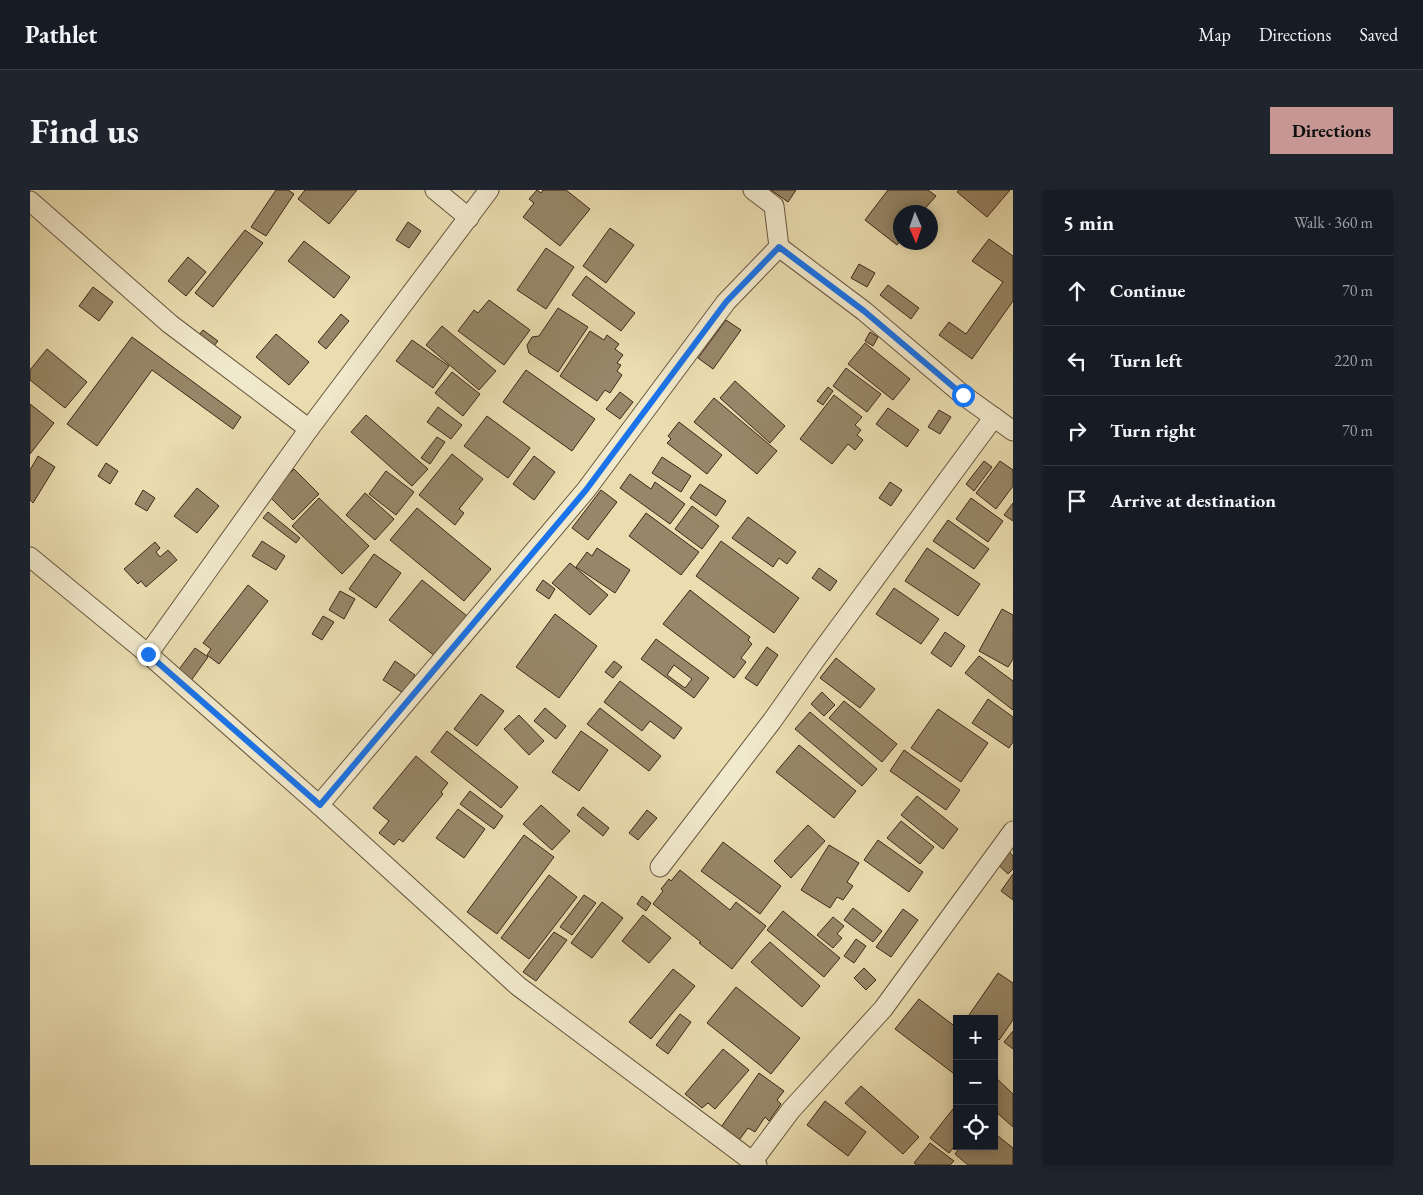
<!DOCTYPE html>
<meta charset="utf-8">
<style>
body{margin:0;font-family:"EB Garamond",serif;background:#20242c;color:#f1f3f6}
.controls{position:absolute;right:15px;bottom:15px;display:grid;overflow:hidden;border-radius:0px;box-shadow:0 2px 12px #0003}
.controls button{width:45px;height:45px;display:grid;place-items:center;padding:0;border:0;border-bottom:1px solid #363941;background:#171b24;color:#f1f3f6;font:25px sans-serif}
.compass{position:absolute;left:863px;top:15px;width:45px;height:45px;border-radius:50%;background:#171b24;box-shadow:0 2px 12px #0003;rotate:178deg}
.stop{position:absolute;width:15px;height:15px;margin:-11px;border:4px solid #1a73e8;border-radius:50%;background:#fff}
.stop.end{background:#1a73e8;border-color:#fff;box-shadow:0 1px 5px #0008}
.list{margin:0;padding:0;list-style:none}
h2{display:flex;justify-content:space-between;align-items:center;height:65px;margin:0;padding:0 20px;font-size:21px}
h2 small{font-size:16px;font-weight:400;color:#9ea1a6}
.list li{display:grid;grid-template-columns:32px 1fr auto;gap:15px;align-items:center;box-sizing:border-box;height:70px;padding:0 20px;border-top:1px solid #363941}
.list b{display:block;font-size:19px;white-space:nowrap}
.list em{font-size:16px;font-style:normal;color:#9ea1a6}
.icon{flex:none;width:28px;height:28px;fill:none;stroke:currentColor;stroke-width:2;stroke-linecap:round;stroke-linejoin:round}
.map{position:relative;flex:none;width:983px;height:975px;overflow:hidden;border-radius:0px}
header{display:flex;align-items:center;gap:30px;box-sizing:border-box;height:70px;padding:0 25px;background:#171b24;border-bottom:1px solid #363941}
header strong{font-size:24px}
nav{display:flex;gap:28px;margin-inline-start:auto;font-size:18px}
.intro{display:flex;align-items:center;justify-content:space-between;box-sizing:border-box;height:120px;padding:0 30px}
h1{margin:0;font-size:35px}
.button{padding:12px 22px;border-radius:0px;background:#c59692;color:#111;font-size:18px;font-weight:700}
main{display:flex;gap:30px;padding:0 30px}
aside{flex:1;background:#171b24;border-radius:0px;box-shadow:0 2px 12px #0003}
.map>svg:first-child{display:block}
.building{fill:#978768;stroke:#3d2919;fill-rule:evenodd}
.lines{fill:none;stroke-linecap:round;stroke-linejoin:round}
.minor-casing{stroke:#68563f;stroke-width:21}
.minor{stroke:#f1e9cc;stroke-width:19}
.route{stroke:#1a73e8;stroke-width:6}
</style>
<header>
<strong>Pathlet</strong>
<nav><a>Map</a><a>Directions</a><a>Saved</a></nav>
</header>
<div class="intro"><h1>Find us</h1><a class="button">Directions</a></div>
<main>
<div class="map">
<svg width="983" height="975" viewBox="0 0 983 975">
<rect width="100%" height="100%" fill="#eaddb0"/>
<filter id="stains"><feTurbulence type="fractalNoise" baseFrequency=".004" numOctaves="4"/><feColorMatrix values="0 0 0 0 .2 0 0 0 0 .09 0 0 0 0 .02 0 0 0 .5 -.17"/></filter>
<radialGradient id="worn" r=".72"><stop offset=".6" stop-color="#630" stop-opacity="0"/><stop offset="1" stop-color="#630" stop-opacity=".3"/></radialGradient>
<g class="building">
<polygon points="246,0 258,0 264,4 236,46 221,37"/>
<polygon points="275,0 327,0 299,34 268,9"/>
<polygon points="507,0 511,3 513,0 536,0 560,19 530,56 493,27 504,13 499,9"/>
<polygon points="741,0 766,0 758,12"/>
<polygon points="858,0 898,0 906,6 892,22 871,22 871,50 867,55 835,30"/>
<polygon points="929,0 980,0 957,27 927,2"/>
<polygon points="378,32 391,41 379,58 366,50"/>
<polygon points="580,38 604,55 576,93 553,76"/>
<polygon points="215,40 233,53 183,117 165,103"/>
<polygon points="959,49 983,66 983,111 942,169 909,145 919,132 936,144 973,92 942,71"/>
<polygon points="274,51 320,87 304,108 258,71"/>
<polygon points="516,58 544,77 516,119 487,100"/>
<polygon points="158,67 176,82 156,106 138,91"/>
<polygon points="829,74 845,83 837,97 821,88"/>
<polygon points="556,86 605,123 591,141 542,105"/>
<polygon points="858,95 889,118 881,129 850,105"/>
<polygon points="63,97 83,112 69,131 49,116"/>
<polygon points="459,110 500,140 474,175 428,141 444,120 448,123"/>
<polygon points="528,118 558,137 528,182 499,163 497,155 502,147 509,146"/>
<polygon points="311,124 319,131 296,159 288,152"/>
<polygon points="696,130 711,140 683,179 668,168"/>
<polygon points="412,136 466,181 449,200 396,155"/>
<polygon points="173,140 188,151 179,162 165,150"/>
<polygon points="560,141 574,150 577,145 589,154 585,159 593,165 587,173 591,175 587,181 592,185 580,203 575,200 567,211 530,186"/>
<polygon points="840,142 848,147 843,156 835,151"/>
<polygon points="246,144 279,172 259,195 226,167"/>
<polygon points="102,147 211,227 203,239 122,180 67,256 37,234"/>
<polygon points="382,150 419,176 403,198 366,171"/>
<polygon points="835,153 880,189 863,210 818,174"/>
<polygon points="17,159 57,192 35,218 0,190 0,180"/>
<polygon points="816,178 851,204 837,222 803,196"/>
<polygon points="496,180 565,229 542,261 473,212"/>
<polygon points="422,182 450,204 433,226 405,203"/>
<polygon points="705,191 755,236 740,253 690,208"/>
<polygon points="798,197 803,201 793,215 787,211"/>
<polygon points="590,202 603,212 590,229 576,219"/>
<polygon points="804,205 832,227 825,235 831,240 827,245 833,250 825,260 818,254 802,274 770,249"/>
<polygon points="684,208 747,261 727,284 664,232"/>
<polygon points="0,214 24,233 0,264"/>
<polygon points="408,217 432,235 421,249 397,232"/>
<polygon points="858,218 889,240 877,257 846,234"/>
<polygon points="909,220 921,227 910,244 898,237"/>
<polygon points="336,225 398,279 382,296 321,242"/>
<polygon points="457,226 500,258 478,288 434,256"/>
<polygon points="649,232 692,265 677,284 637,253 641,249 638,246"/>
<polygon points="407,247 415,252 400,274 391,268"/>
<polygon points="422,264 453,289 429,319 434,323 425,335 389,305"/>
<polygon points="8,266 25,277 3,313 0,310 0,280"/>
<polygon points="504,266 525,282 504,310 483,294"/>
<polygon points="632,267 661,286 651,302 622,283"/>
<polygon points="954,271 962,277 944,301 936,294"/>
<polygon points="970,271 983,280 983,296 966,319 946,303"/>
<polygon points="76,273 88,281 80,294 68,286"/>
<polygon points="264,279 289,304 263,330 238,305"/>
<polygon points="356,281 384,302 366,325 339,304"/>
<polygon points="600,284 621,299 625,292 655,314 640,334 590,298"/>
<polygon points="860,292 872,300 861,316 849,308"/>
<polygon points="670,294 696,311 686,326 660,308"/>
<polygon points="167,298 189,316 167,343 144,326"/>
<polygon points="113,300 125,308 117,321 105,314"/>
<polygon points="571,300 587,312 558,350 542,338"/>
<polygon points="335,303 364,329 345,350 316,325"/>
<polygon points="289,308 339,356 312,384 262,336"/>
<polygon points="941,308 973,331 958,352 926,329"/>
<polygon points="983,313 983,331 974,325"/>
<polygon points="662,316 689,336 672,359 645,339"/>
<polygon points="387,318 461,379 434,411 360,350"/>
<polygon points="238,322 270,348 266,353 233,328"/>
<polygon points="616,323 669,362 651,385 599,346"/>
<polygon points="718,327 766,362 757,374 749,368 743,377 702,348"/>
<polygon points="918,330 959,359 944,379 903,351"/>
<polygon points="232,351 255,366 246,380 222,366"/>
<polygon points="691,351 769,408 744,443 666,386"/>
<polygon points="125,352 130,358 126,362 130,367 138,360 147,370 116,397 111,391 108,394 94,379"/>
<polygon points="567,358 600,380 585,403 546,377 557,362 562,366"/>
<polygon points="897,358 950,394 928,426 875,391"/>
<polygon points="344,364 371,383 346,418 319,399"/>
<polygon points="540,373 578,405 560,425 522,393"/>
<polygon points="789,378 807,391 800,401 782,388"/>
<polygon points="392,390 442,430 410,470 359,430"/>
<polygon points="513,390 525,399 519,409 506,400"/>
<polygon points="218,395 238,411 189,474 177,465 181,459 173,453"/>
<polygon points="864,398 909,429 891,454 846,424"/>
<polygon points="660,400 720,447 718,450 722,454 711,468 716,472 704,488 633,434"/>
<polygon points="310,401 325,409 314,429 299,420"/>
<polygon points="972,419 983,425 983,469 978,477 949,461"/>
<polygon points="525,424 567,456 529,508 486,477"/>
<polygon points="293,426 304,432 292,450 282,444"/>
<polygon points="915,442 935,456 921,477 901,463"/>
<path d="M626,449l53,39 -15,20 -53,-39zM644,475l18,14 -7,9 -18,-13z"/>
<polygon points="737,457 748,465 727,496 715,488"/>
<polygon points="165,458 178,467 160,492 147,482"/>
<polygon points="949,466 983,491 983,520 935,483"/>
<polygon points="806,468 845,499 830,518 790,488"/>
<polygon points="365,471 385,485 373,503 353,490"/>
<polygon points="584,471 592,477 583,488 575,482"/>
<polygon points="590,491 652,538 644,549 620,531 612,541 574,512"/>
<polygon points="792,502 805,515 794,526 781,514"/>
<polygon points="451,504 474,521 447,556 424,539"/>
<polygon points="958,509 983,527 983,552 979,558 942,533"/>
<polygon points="814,511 867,554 852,572 799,528"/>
<polygon points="515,518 536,536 526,549 504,531"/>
<polygon points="570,518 631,566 619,581 557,534"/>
<polygon points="908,519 958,553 931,592 881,558"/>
<polygon points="780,522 847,579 832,596 765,539"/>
<polygon points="489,525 514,551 499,565 474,539"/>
<polygon points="417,541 488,597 471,618 401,562"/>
<polygon points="551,541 578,560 549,601 522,582"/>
<polygon points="769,555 826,601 804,628 746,582"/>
<polygon points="874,560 930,600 916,620 860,581"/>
<polygon points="386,566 418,593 411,602 413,604 373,652 369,649 364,655 349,643 359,631 343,618"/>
<polygon points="440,601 473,626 464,639 430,614"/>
<polygon points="887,606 928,639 913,659 871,625"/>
<polygon points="511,615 540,641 522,660 493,634"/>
<polygon points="553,617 579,638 573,646 547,625"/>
<polygon points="428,619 455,639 434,668 406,648"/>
<polygon points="617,620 627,628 608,650 599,643"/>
<polygon points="871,631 904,657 890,674 857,648"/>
<polygon points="778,635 795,651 761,688 744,671"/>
<polygon points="494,645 524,667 467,744 437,722"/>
<polygon points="848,650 893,682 879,702 834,670"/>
<polygon points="693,652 751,696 730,724 671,681"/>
<polygon points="799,655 829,673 817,692 823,696 813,710 807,707 800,718 771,700"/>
<polygon points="976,658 983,666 983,679 978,684 963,670"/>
<polygon points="650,680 700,720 706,712 736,736 702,779 669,753 671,752 623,714 633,701 631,699 639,689 641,691"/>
<polygon points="983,684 983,710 971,701"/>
<polygon points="519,685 547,707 499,769 471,748"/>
<polygon points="554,705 566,713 542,745 530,737"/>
<polygon points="612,706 621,713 616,721 607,714"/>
<polygon points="572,712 593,728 562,768 541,753"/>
<polygon points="823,718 852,741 843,752 814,730"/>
<polygon points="873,719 888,730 861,767 846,757"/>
<polygon points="753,721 810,768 794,787 737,740"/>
<polygon points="613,725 641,748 619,773 592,751"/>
<polygon points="803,727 814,736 807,744 812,748 803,758 787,745"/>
<polygon points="524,742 537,750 506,791 493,782"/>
<polygon points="826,749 836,756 824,773 814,766"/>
<polygon points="740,752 790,796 772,817 721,772"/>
<polygon points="834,778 846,790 836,800 824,788"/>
<polygon points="643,779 665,796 621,849 599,832"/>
<polygon points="968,783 983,793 983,830 969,850 964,847 964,829 938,829 937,828"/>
<polygon points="706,797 770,848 741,884 677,833"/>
<polygon points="889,809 927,838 927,886 865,839"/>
<polygon points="650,824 661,832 638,864 626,855"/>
<polygon points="983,841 983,859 974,852"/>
<polygon points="693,859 719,880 685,919 678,913 672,918 655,904"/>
<polygon points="729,883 754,901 747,910 751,914 739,931 735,927 725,942 718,938 707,953 689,940"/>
<polygon points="964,886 983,904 983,937 964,920"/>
<polygon points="831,896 889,947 873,964 815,913"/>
<polygon points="795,911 836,942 818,966 777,935"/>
<polygon points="927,914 927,953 919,963 900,948"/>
<polygon points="964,943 983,958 983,975 938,975 925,964 931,956 964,956"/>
<polygon points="900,953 924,971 920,975 887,975 884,973"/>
</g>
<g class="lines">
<g class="minor-casing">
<g id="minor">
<polyline points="405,0 439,28"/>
<polyline points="723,0 744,16 749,57 834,121 933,205 983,241"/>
<polyline points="0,11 140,134 279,239"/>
<polyline points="0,367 118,464 289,615 488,796 727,975"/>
<polyline points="118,464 279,239 459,0"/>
<polyline points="289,615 556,300 696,112 749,57"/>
<polyline points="630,677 742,531 788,466 964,227"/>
<polyline points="723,971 761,920 853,819 983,641"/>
</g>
</g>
<use href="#minor" class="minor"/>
</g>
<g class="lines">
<polyline class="route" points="118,464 290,615 556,300 696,112 749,57 834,121 933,205"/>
</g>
<rect width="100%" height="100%" filter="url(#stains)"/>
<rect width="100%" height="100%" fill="url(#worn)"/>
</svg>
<div class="controls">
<button>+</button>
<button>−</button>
<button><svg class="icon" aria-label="locate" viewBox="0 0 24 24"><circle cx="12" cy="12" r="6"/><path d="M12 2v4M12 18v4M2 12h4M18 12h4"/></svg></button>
</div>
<svg class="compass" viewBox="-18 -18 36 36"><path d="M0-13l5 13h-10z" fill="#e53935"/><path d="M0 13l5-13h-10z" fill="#9ea1a6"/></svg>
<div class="stop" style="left:933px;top:205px"></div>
<div class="stop end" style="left:118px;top:464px"></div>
</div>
<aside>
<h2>5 min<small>Walk · 360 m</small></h2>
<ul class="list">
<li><svg class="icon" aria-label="ahead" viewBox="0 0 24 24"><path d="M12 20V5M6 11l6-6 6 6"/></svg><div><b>Continue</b></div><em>70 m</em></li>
<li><svg class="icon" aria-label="left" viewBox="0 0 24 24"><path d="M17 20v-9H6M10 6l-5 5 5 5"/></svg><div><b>Turn left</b></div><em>220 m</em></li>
<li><svg class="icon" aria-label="right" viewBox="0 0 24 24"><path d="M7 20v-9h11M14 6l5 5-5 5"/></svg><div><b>Turn right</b></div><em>70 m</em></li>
<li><svg class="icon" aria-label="arrive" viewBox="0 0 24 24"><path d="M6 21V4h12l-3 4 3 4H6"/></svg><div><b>Arrive at destination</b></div></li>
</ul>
</aside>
</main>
